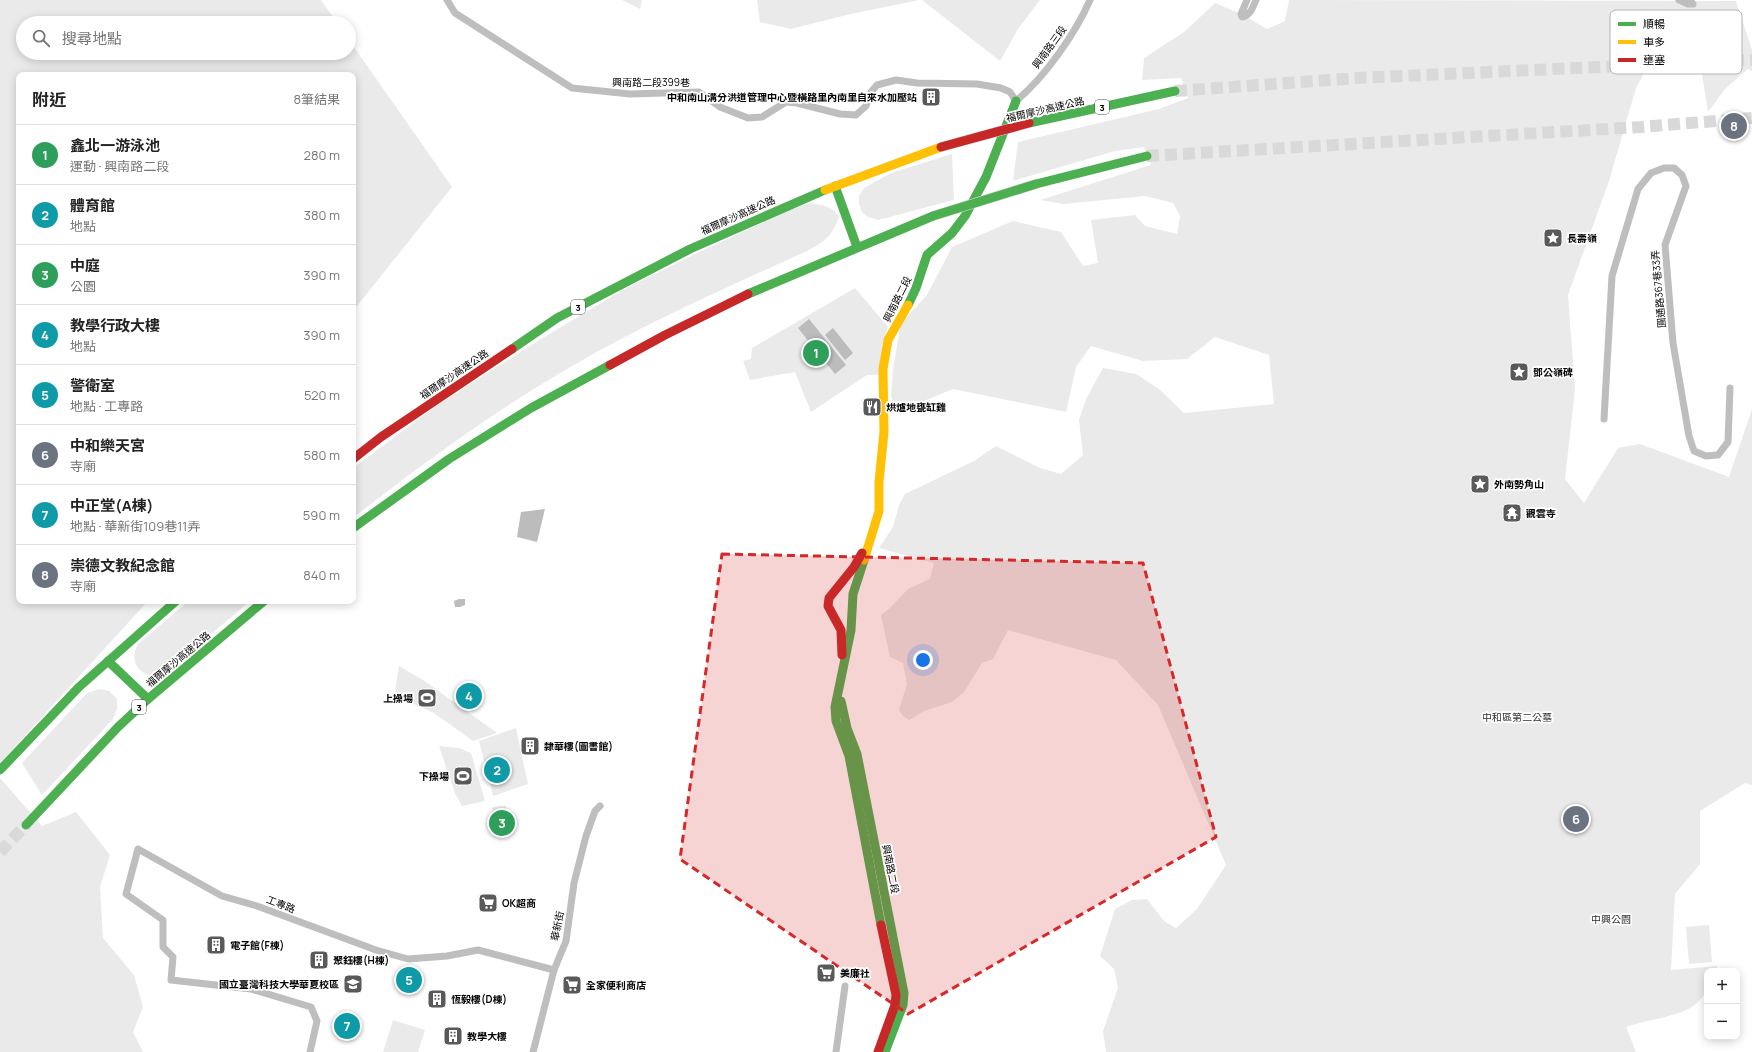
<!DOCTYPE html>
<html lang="zh-TW">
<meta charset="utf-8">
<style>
body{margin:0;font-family:Manrope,"Noto Sans TC",sans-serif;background:#f6f6f6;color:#222}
.controls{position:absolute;right:12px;bottom:12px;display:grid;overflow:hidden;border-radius:8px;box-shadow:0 2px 10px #0003}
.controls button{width:36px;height:36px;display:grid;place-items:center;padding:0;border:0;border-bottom:1px solid #e0e0e0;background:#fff;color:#222;font:20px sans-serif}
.you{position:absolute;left:923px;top:660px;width:14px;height:14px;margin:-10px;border:3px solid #fff;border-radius:50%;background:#1a73e8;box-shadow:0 0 0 6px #1a73e833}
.badge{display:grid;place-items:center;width:26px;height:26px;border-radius:50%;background:#ea580c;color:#fff;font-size:13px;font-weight:700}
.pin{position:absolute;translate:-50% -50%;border:2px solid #fff;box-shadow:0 1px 4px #0006}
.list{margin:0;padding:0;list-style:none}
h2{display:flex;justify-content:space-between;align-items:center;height:52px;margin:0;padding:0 16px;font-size:17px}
h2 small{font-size:13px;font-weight:400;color:#767676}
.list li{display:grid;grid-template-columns:26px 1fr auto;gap:12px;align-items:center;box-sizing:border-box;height:60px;padding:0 16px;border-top:1px solid #e0e0e0}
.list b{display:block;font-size:15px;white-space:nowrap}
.list p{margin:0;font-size:13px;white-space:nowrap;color:#767676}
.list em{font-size:13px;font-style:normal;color:#767676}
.icon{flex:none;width:22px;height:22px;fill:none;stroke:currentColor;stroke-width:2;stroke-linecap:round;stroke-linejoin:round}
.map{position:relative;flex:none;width:1752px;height:1052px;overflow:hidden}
.search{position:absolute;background:#fff;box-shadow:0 2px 10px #0003;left:16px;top:16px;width:340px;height:44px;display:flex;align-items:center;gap:10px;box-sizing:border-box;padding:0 14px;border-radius:22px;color:#767676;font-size:15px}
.panel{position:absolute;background:#fff;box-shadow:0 2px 10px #0003;left:16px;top:72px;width:340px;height:532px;border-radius:8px}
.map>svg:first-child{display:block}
.green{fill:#eaeaea}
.water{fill:#bcbcbc}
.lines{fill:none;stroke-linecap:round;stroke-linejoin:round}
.highway-tunnel{stroke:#d9d9d9;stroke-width:12;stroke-dasharray:12 6;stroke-linecap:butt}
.street{stroke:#bebebe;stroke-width:7}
.fast{stroke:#4caf50;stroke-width:9}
.slow{stroke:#ffc107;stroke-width:9}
.jam{stroke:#c62828;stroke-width:9}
.fast-bridge-casing{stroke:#dbdbdb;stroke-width:10;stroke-linecap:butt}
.jam-bridge-casing{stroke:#dbdbdb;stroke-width:10;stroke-linecap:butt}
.fast-bridge{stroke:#4caf50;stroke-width:9}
.jam-bridge{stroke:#c62828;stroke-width:9}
.marked{fill:#d62828;fill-opacity:0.2;stroke:#d62828;stroke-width:3;stroke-dasharray:8 5;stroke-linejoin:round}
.labels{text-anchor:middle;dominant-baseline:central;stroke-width:3.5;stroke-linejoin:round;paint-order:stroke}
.shield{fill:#fff;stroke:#4c4c4c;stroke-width:1}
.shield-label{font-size:9px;font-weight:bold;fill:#000}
.street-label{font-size:10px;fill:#000;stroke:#fff}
.poi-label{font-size:10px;font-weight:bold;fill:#000;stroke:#fff;text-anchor:start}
.park-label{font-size:10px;fill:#2f2f2f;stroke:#fff}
.key{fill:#fff;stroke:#b2b2b2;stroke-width:1}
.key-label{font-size:11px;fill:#000}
</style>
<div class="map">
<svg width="1752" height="1052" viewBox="0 0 1752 1052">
<rect width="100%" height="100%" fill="#fff"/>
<g class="green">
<polygon points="0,0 321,0 337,23 23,23 23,53 349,53 349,40 452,187 353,311 353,75 19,75 19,601 148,601 0,763"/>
<polygon points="622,0 642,0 640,9"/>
<polygon points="757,0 919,0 851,14 791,29 760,22"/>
<polygon points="922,0 1040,0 1018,29 1000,61"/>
<path d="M1289,0l447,1 16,49v21l-4,-2 -23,20 -17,23 -9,-56 -12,-8 -33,7 -18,33 -27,93 -41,114 7,94 -10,90 19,24 34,-55 22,-4 89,33 23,-68v376l-7,-2 -45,28v53l-25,30 -4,76 46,-4v5h-10v21c-5,5 -9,11 -15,15 -16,10 -47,13 -66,20l10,25h-530l-3,-21 15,-43 -4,-19 -14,-13 15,-47 17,-9 15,-1 17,22 12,7 21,-19 29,-44 -68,-160 -42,-45 -108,-30 -15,29 -11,4 -18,29 -12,10 -28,9 -15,9 -6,-4 -4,-6 8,-26 -4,-21 -13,-6 -9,-42 9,-7 18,-19 22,-10 4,-16 -55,-15 14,-21 6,-22 6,-11 69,-33 22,-15 44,22 21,6 22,-19 -4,-35 7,-21 17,-31 33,6 23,15 25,24 90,-9 -5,-49 -54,-18 -28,22 -44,2 -52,-15 -15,21 -10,45 -113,-23 -39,16 -20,3 -3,-13 2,-26 8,-46 26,-28 25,-48 61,-26 48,11 22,34 15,-3 -7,-43 44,-5 10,11 32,8 3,-18 -7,-13 -28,-7 -82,8 -23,-4 111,-35 -7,-18 -29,4 -102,30 5,-39 141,-33 29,-11 -7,-20 -39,2 2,-22 40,-26 31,-29 26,11 26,15 18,-8z"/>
<polygon points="952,154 954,200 878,220 868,217 862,212 859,204 859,196 864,188 891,173"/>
<path d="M810,203c10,2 23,3 29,13 -6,20 -15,26 -32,35 -79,36 -159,71 -233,114 -78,45 -151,98 -221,153v-50l83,-62 95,-61 90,-54 72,-36 97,-45z"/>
<polygon points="855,288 888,327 882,345 879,375 867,375 811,412 795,372 750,380 743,361 751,359 752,348"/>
<path d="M189,601h61l-85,72c-6,1 -13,4 -19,1 -13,-6 -14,-19 -8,-30z"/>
<polygon points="399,666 423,680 497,733 473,741 434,713 416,705 395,692"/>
<polygon points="100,689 109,691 117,699 117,709 113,719 42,795 22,763 87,693"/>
<polygon points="516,728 528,784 493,796 479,741"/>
<polygon points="439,746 459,748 471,753 485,801 462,806 455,793"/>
<polygon points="0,778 42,826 76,812 110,855 100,887 103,938 134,975 143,1007 133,1032 143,1052 0,1052"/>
<polygon points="506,806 509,835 498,836 492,807"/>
<polygon points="1709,925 1712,962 1689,964 1686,927"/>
<polygon points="393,1020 425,1030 418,1052 383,1052"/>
</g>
<g class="water">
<polygon points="809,319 846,365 835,374 798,328"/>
<polygon points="833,328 853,353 845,360 825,335"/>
<polygon points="545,509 537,542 517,537 521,512"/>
<polygon points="459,599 465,599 465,605 460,607 455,607 454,601"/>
</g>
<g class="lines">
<g class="highway-tunnel">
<polyline points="1175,91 1358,78 1752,60"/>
<polyline points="1147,156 1641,127 1752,118"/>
<polyline points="0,852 26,825"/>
</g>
<g class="street">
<path d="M447,0l8,13 117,75 58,6 69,-2 21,15 28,11 14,-1 24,-15 11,1 43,11 16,1 10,-9 5,-14 6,-7 19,-5 21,3 60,1 24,4 9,4 6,9c29,-24 59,-67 74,-101"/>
<path d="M1247,0l-6,14 1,3c8,-1 11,-10 14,-17"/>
<polyline points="1679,0 1688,4 1693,4 1690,0"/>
<polyline points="1604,419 1612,276 1638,189 1651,173 1664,168 1674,168 1682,175 1686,186 1665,245 1673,343 1689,436 1694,451 1706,456 1718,455 1728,442 1730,388"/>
<polyline points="310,1052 317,1021 311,1007 251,989 171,980 173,957 163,947 163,920 126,894 138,849 222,896 257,906 376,950 408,959 447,956 478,950 554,970"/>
<polyline points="533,1052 554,970 566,941 574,883 586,836 595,811 600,806"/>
<polyline points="836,1052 845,986"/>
</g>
<g class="fast">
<polyline points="1029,123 1175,91"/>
<polyline points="1036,184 1147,156"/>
<polyline points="835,186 857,247"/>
<polyline points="748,294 933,216"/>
<polyline points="908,305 916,288 927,255 952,233 965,216 986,177 1016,101"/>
<polyline points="512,349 557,318 690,249 825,190"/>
<polyline points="353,528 449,459 531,408 610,365"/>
<polyline points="864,560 853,594 851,630 835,707 836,721 849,756 881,925"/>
<polyline points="108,661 148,699"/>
<polyline points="841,701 847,728 857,754 904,993 903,1005 885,1052"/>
<polyline points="0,770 79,687 176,601"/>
<polyline points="26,825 118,727 148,699 264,601"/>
</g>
<g class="slow">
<polyline points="825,190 941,147"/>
<polyline points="864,560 879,511 879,482 884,432 883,369 888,340 908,305"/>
</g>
<g class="jam">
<polyline points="610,365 665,335 748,294"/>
<polyline points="353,459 381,437 512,349"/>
<polyline points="842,655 841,630 828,606 829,598 854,567 862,553"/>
<polyline points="878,1052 895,1005 896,995 881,925"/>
</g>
<g class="fast-bridge-casing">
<polyline id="fast-bridge" points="933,216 1036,184"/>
</g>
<g class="jam-bridge-casing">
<polyline id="jam-bridge" points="941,147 1029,123"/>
</g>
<use href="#fast-bridge" class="fast-bridge"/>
<use href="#jam-bridge" class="jam-bridge"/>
</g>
<path class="marked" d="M722,554l421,9 73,274 -308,177 -228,-155z"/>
<defs>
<g id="building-square" transform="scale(1)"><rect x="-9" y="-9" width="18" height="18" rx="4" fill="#595959" stroke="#fff"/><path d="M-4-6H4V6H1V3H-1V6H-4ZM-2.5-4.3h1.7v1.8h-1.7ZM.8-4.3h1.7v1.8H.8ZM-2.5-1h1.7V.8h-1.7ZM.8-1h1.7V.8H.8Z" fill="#fff"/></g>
<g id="sight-square" transform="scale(1)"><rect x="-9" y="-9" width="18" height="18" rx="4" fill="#595959" stroke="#fff"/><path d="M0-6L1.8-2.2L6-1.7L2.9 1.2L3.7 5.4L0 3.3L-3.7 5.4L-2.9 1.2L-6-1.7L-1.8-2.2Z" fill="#fff"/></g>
<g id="restaurant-square" transform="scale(1)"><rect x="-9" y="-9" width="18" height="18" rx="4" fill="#595959" stroke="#fff"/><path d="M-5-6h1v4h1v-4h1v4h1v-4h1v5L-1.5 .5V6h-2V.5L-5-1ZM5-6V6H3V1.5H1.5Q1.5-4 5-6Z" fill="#fff"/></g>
<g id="temple-square" transform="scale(1)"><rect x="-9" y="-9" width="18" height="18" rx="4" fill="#595959" stroke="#fff"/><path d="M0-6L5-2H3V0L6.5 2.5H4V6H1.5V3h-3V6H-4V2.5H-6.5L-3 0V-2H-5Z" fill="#fff"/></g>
<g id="stadium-square" transform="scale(1)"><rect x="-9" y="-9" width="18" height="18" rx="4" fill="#595959" stroke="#fff"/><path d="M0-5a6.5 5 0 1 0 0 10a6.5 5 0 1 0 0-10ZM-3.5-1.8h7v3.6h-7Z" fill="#fff"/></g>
<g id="supermarket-square" transform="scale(1)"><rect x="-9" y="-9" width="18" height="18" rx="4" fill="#595959" stroke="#fff"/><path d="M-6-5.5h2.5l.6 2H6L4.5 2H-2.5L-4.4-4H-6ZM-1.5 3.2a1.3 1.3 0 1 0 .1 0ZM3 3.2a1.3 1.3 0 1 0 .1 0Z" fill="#fff"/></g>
<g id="university-square" transform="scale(1)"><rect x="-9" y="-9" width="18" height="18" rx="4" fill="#595959" stroke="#fff"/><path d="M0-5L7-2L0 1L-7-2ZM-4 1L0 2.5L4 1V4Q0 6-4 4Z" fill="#fff"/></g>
</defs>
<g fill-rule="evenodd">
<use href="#building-square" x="931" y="97"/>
<use href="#sight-square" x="1553" y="238"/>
<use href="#sight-square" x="1519" y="372"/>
<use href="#restaurant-square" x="872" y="407"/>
<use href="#sight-square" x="1480" y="484"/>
<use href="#temple-square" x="1512" y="513"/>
<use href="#stadium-square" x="427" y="698"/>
<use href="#building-square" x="530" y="746"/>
<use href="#stadium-square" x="463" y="776"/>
<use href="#supermarket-square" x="488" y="903"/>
<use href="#building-square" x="216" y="945"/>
<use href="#building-square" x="319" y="960"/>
<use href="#supermarket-square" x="826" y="973"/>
<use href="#university-square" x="353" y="984"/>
<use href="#supermarket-square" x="572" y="985"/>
<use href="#building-square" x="437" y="999"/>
<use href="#building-square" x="453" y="1036"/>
</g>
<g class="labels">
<g class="shield">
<rect x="1095" y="100" width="14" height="14" rx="3"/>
<rect x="571" y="300" width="14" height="14" rx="3"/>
<rect x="132" y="700" width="14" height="14" rx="3"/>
</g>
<g class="shield-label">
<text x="1102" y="107">3</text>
<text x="578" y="307">3</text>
<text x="139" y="707">3</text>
</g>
<g class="street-label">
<text transform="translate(1049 47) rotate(-54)">興南路三段</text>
<text x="651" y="82">興南路二段399巷</text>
<text transform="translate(1045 109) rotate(-13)">福爾摩沙高速公路</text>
<text transform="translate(738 215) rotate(-24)">福爾摩沙高速公路</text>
<text transform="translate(1658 289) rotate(-95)">圓通路367巷33弄</text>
<text transform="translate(897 299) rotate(-63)">興南路二段</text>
<text transform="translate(454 374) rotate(-34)">福爾摩沙高速公路</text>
<text transform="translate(178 659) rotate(-40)">福爾摩沙高速公路</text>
<text transform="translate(891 869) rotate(79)">興南路二段</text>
<text transform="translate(281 904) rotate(21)">工專路</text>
<text transform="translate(557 926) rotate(-79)">華新街</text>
</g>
<g class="poi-label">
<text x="917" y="97" text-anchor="end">中和南山溝分洪道管理中心暨橫路里內南里自來水加壓站</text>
<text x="1567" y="238">長壽嶺</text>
<text x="1533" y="372">鄧公嶺碑</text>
<text x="886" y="407">烘爐地甕缸雞</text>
<text x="1494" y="484">外南勢角山</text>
<text x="1526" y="513">觀雲寺</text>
<text x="413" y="698" text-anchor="end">上操場</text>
<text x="544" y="746">隸華樓(圖書館)</text>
<text x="449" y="776" text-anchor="end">下操場</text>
<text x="502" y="903">OK超商</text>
<text x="230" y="945">電子館(F棟)</text>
<text x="333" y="960">聚鈺樓(H棟)</text>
<text x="840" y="973">美廉社</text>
<text x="339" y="984" text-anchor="end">國立臺灣科技大學華夏校區</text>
<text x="586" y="985">全家便利商店</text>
<text x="451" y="999">恆毅樓(D棟)</text>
<text x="467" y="1036">教學大樓</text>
</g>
<g class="park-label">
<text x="1517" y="717">中和區第二公墓</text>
<text x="1611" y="919">中興公園</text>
</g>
</g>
<rect x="1610" y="10" width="132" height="64" rx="6" class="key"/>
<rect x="1618" y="22" width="18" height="4" fill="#4caf50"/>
<rect x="1618" y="40" width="18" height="4" fill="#ffc107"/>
<rect x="1618" y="58" width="18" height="4" fill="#c62828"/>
<g class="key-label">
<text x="1643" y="28">順暢</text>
<text x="1643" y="46">車多</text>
<text x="1643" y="64">壅塞</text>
</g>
</svg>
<div class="controls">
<button>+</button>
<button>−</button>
</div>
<div class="you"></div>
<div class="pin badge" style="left:816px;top:353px;background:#2e9e5b">1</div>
<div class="pin badge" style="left:497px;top:770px;background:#0f9aa8">2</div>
<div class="pin badge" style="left:502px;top:823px;background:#2e9e5b">3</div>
<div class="pin badge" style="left:469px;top:696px;background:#0f9aa8">4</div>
<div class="pin badge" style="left:409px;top:980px;background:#0f9aa8">5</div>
<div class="pin badge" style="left:1576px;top:819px;background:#6b7280">6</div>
<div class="pin badge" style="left:347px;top:1026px;background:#0f9aa8">7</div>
<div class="pin badge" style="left:1734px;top:126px;background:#6b7280">8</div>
<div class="search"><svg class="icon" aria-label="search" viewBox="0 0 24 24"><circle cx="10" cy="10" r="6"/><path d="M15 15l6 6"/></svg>搜尋地點</div>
<section class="panel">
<h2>附近<small>8筆結果</small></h2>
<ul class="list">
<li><span class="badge" style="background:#2e9e5b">1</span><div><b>鑫北一游泳池</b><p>運動 · 興南路二段</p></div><em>280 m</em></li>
<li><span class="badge" style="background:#0f9aa8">2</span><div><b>體育館</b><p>地點</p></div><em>380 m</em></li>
<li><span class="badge" style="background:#2e9e5b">3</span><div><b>中庭</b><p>公園</p></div><em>390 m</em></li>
<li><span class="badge" style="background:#0f9aa8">4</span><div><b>教學行政大樓</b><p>地點</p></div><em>390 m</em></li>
<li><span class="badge" style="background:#0f9aa8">5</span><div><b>警衛室</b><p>地點 · 工專路</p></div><em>520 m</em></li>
<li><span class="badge" style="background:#6b7280">6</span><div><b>中和樂天宮</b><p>寺廟</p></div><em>580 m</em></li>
<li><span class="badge" style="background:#0f9aa8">7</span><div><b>中正堂(A棟)</b><p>地點 · 華新街109巷11弄</p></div><em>590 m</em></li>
<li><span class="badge" style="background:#6b7280">8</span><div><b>崇德文教紀念館</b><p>寺廟</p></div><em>840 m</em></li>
</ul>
</section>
</div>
